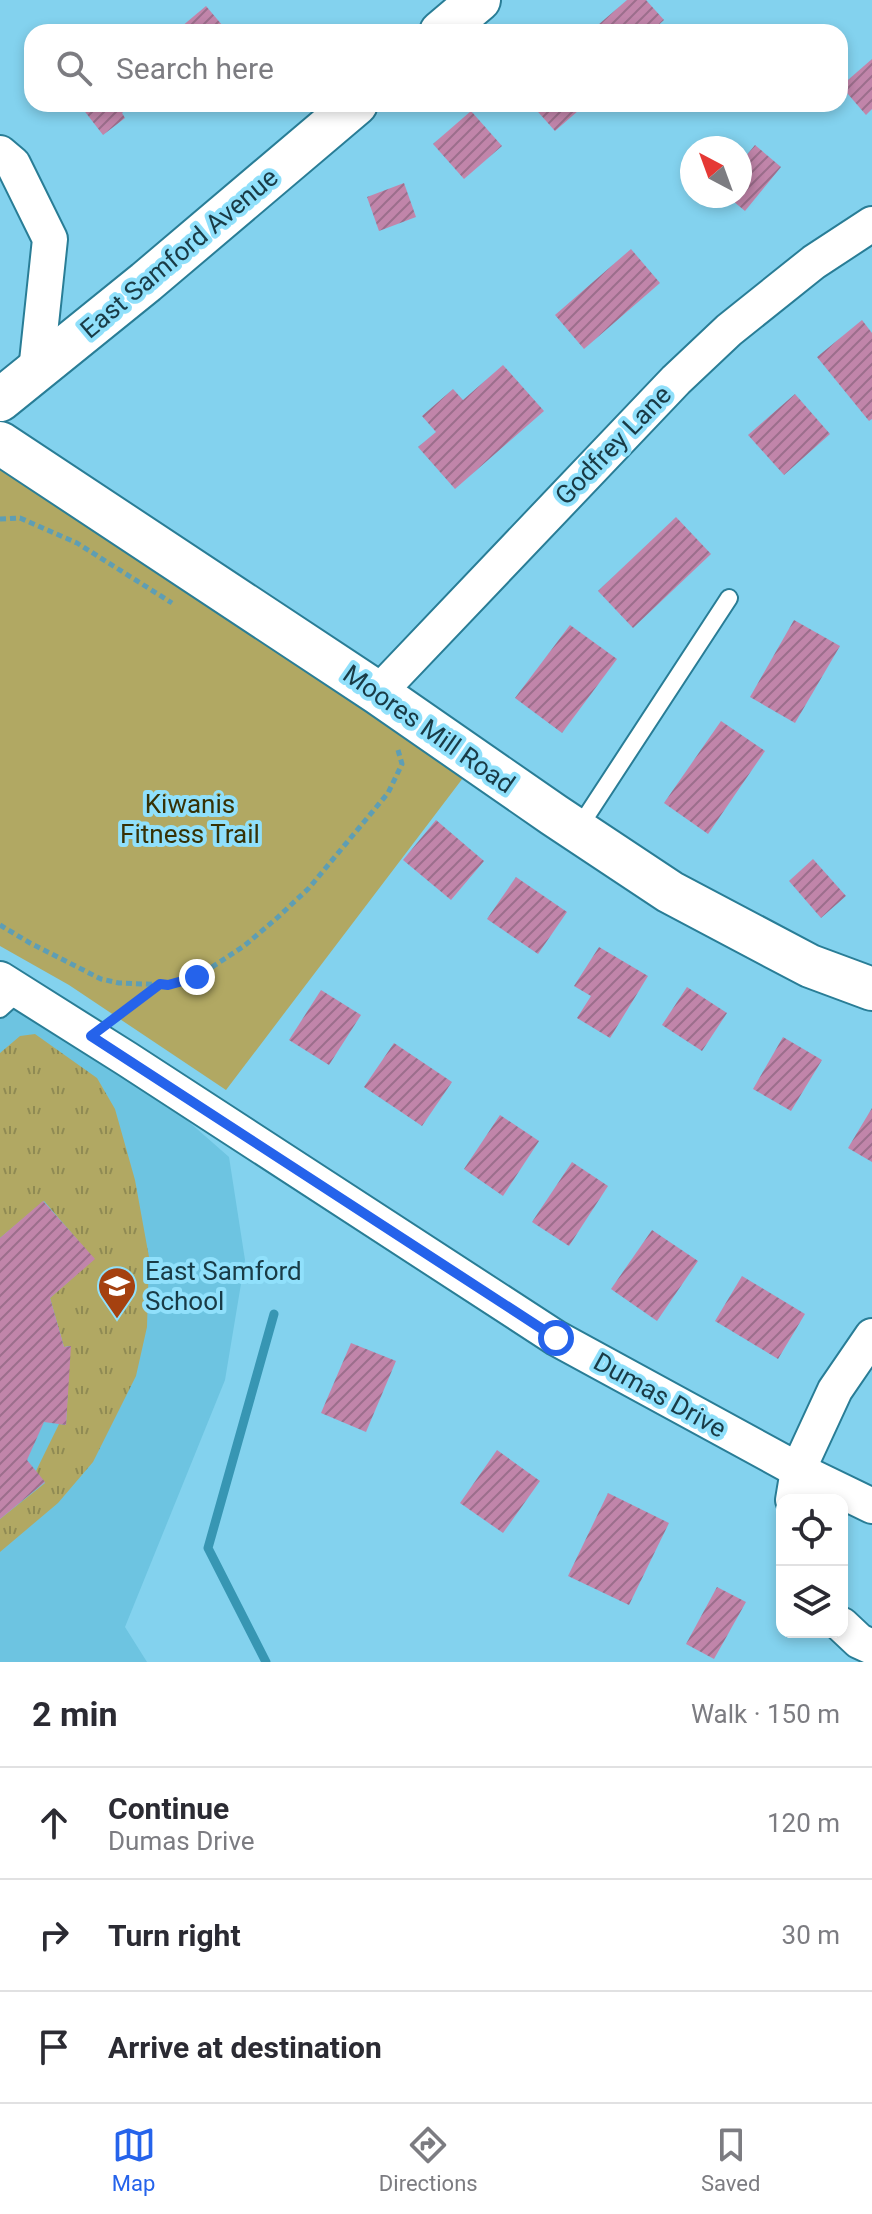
<!DOCTYPE html>
<meta charset="utf-8">
<style>
body{margin:0;font-family:Roboto,sans-serif;background:#f2f2f3;color:#2b2b33}
.controls{position:absolute;right:24px;bottom:24px;display:grid;overflow:hidden;border-radius:16px;box-shadow:0 4px 12px #0003}
.controls button{width:72px;height:72px;display:grid;place-items:center;padding:0;border:0;border-bottom:2px solid #e1e1e2;background:#fff;color:#2b2b33;font:40px sans-serif}
.compass{position:absolute;left:680px;top:136px;width:72px;height:72px;border-radius:50%;background:#fff;box-shadow:0 4px 12px #0003;rotate:319deg}
.stop{position:absolute;width:24px;height:24px;margin:-18px;border:6px solid #2563eb;border-radius:50%;background:#fff}
.stop.end{background:#2563eb;border-color:#fff;box-shadow:0 2px 8px #0008}
.list{margin:0;padding:0;list-style:none}
h2{display:flex;justify-content:space-between;align-items:center;height:104px;margin:0;padding:0 32px;font-size:34px}
h2 small{font-size:26px;font-weight:400;color:#7c7c81}
.list li{display:grid;grid-template-columns:52px 1fr auto;gap:24px;align-items:center;box-sizing:border-box;height:112px;padding:0 32px;border-top:2px solid #e1e1e2}
.list b{display:block;font-size:30px;white-space:nowrap}
.list p{margin:0;font-size:26px;white-space:nowrap;color:#7c7c81}
.list em{font-size:26px;font-style:normal;color:#7c7c81}
.icon{flex:none;width:44px;height:44px;fill:none;stroke:currentColor;stroke-width:2;stroke-linecap:round;stroke-linejoin:round}
.map{position:relative;flex:none;width:872px;height:1662px;overflow:hidden}
.search{position:absolute;background:#fff;box-shadow:0 4px 12px #0003;left:24px;right:24px;top:24px;height:88px;display:flex;align-items:center;gap:20px;box-sizing:border-box;padding:0 28px;border-radius:24px;color:#7c7c81;font-size:30px}
.sheet{height:440px;background:#fff}
nav{display:flex;justify-content:space-around;align-items:center;box-sizing:border-box;height:112px;border-top:2px solid #e1e1e2;background:#fff;font-size:22px;color:#7c7c81}
nav a{display:grid;justify-items:center;gap:4px}
nav .on{color:#2563eb}
.map>svg:first-child{display:block}
.built{fill:#6dc4e1}
.grass{fill:url(#grass-tufts)}
.park{fill:#b1a863}
.lines{fill:none;stroke-linecap:round;stroke-linejoin:round}
.stream{stroke:#3796b3;stroke-width:9}
.building{fill:url(#building-hatch)}
.service-casing{stroke:#297d96;stroke-width:20}
.minor-casing{stroke:#297d96;stroke-width:38}
.tertiary-casing{stroke:#297d96;stroke-width:46}
.path{stroke:#5e9eb4;stroke-width:5;stroke-dasharray:6 4;stroke-linecap:butt}
.service{stroke:#fff;stroke-width:16}
.minor{stroke:#fff;stroke-width:34}
.tertiary{stroke:#fff;stroke-width:42}
.route{stroke:#2563eb;stroke-width:10}
.labels{text-anchor:middle;dominant-baseline:central;stroke-width:8;stroke-linejoin:round;paint-order:stroke}
.street-label{font-size:26px;fill:#193b46;stroke:#90e0fb}
.park-label{font-size:26px;fill:#373105;stroke:#90e0fb}
.poi-label{font-size:26px;fill:#193b46;stroke:#90e0fb;text-anchor:start}
</style>
<div class="map">
<svg width="872" height="1662" viewBox="0 0 872 1662">
<defs>
<pattern id="grass-tufts" width="24" height="20" patternUnits="userSpaceOnUse" patternTransform="scale(2)"><rect width="24" height="20" fill="#b1a863"/><path d="M3 7l-1-3M5 7V3M7 7l1-3M15 17l-1-3M17 17v-4M19 17l1-3" fill="none" stroke="#8f8a53"/></pattern>
<pattern id="building-hatch" width="6" height="6" patternUnits="userSpaceOnUse" patternTransform="scale(2)"><rect width="6" height="6" fill="#c185aa"/><path d="M-1 1l2-2M0 6l6-6M5 7l2-2" fill="none" stroke="#9c6e8c"/></pattern>
</defs>
<rect width="100%" height="100%" fill="#83d2ee"/>
<polygon class="built" points="0,995 124,1065 229,1157 245,1260 225,1380 125,1627 147,1662 0,1662"/>
<polygon class="grass" points="35,1034 97,1078 115,1109 135,1180 149,1257 147,1327 136,1376 93,1462 58,1503 0,1552 0,1519 45,1483 36,1471 59,1424 66,1425 70,1346 64,1347 50,1298 94,1259 44,1201 0,1238 0,1053 20,1036"/>
<polygon class="park" points="0,463 466,774 226,1090 69,985 0,946"/>
<g class="lines">
<polyline class="stream" points="266,1662 208,1548 274,1314"/>
</g>
<g class="building">
<polygon points="627,0 646,0 664,20 651,32 604,32 598,25"/>
<polygon points="206,6 228,32 175,32"/>
<polygon points="872,59 872,109 866,115 841,86"/>
<polygon points="79,104 133,104 122,113 125,118 103,135"/>
<polygon points="531,104 586,104 555,131"/>
<polygon points="471,111 502,146 464,179 433,144"/>
<polygon points="755,145 781,167 745,211 727,196 740,196 740,163"/>
<polygon points="404,183 416,217 379,231 367,197"/>
<polygon points="631,249 660,283 584,349 555,315"/>
<polygon points="862,320 872,333 872,419 869,421 817,357"/>
<polygon points="503,365 544,411 455,489 418,447 436,432 422,416 453,389 463,400"/>
<polygon points="795,394 830,434 784,475 748,435"/>
<polygon points="676,517 711,554 633,628 598,591"/>
<polygon points="794,620 840,646 795,723 750,697"/>
<polygon points="570,625 617,659 562,733 515,698"/>
<polygon points="721,721 765,751 708,834 664,803"/>
<polygon points="436,820 484,861 451,900 403,860"/>
<polygon points="813,859 846,896 821,918 789,881"/>
<polygon points="516,877 567,912 538,954 487,919"/>
<polygon points="599,947 648,976 610,1038 577,1018 591,996 574,986"/>
<polygon points="687,987 727,1013 702,1051 662,1025"/>
<polygon points="321,990 361,1015 329,1065 289,1040"/>
<polygon points="783,1037 822,1060 791,1111 753,1089"/>
<polygon points="394,1043 452,1082 422,1126 364,1087"/>
<polygon points="872,1108 872,1162 848,1148"/>
<polygon points="500,1115 539,1141 503,1196 464,1169"/>
<polygon points="572,1162 608,1186 569,1246 532,1222"/>
<polygon points="43,1201 95,1259 50,1298 64,1347 71,1346 66,1425 44,1422 27,1460 45,1482 0,1519 0,1238"/>
<polygon points="652,1230 698,1261 657,1321 611,1289"/>
<polygon points="742,1276 805,1314 778,1359 715,1321"/>
<polygon points="351,1343 396,1361 366,1432 321,1413"/>
<polygon points="497,1450 540,1481 503,1533 460,1503"/>
<polygon points="608,1493 669,1523 629,1605 568,1576"/>
<polygon points="717,1587 746,1602 714,1659 686,1644"/>
</g>
<g class="lines">
<g class="service-casing">
<g id="service">
<polyline points="578,829 729,598"/>
<polyline points="0,1009 20,991"/>
</g>
</g>
<g class="minor-casing">
<g id="minor">
<polyline points="0,153 13,164 50,239 36,371"/>
<polyline points="378,693 676,380 729,330 814,262 872,224"/>
<polyline points="0,979 127,1059 556,1338 798,1470 872,1506"/>
<polyline points="793,1500 798,1470 835,1390 872,1336"/>
<polyline points="842,1625 859,1641 872,1647"/>
</g>
</g>
<g class="tertiary-casing">
<g id="tertiary">
<polyline points="441,32 479,0"/>
<polyline points="0,400 146,282 356,104"/>
<polyline points="0,443 378,693 554,815 670,892 810,966 872,989"/>
</g>
</g>
<g class="path">
<polyline points="0,519 20,518 77,543 172,603"/>
<polyline points="0,925 30,943 101,979 119,983 168,985 197,977 244,946 277,918 309,888 388,793 402,764 398,750"/>
<polyline points="117,1016 160,984"/>
</g>
<use href="#service" class="service"/>
<use href="#minor" class="minor"/>
<use href="#tertiary" class="tertiary"/>
</g>
<g class="lines">
<polyline class="route" points="197,977 168,985 160,984 91,1036 556,1338"/>
</g>
<defs>
<g id="school-pin" transform="scale(2)"><path d="M0 17L-7.5 6A9.5 9.5 0 1 1 7.5 6Z" fill="#a54110" stroke="#90e0fb"/><path d="M0-5L7-2L0 1L-7-2ZM-4 1L0 2.5L4 1V4Q0 6-4 4Z" fill="#fff"/></g>
</defs>
<g fill-rule="evenodd">
<use href="#school-pin" x="117" y="1286"/>
</g>
<g class="labels">
<g class="street-label">
<text transform="translate(179 253) rotate(-40)">East Samford Avenue</text>
<text transform="translate(613 445) rotate(-46)">Godfrey Lane</text>
<text transform="translate(429 729) rotate(35)">Moores Mill Road</text>
<text transform="translate(660 1395) rotate(29)">Dumas Drive</text>
</g>
<g class="park-label">
<text x="190" y="804">Kiwanis<tspan x="190" dy="30">Fitness Trail</tspan></text>
</g>
<g class="poi-label">
<text x="145" y="1271">East Samford<tspan x="145" dy="30">School</tspan></text>
</g>
</g>
</svg>
<div class="controls">
<button><svg class="icon" aria-label="locate" viewBox="0 0 24 24"><circle cx="12" cy="12" r="6"/><path d="M12 2v4M12 18v4M2 12h4M18 12h4"/></svg></button>
<button><svg class="icon" aria-label="layers" viewBox="0 0 24 24"><path d="M12 4l9 5-9 5-9-5zM3 14l9 5 9-5"/></svg></button>
</div>
<svg class="compass" viewBox="-18 -18 36 36"><path d="M0-13l5 13h-10z" fill="#e53935"/><path d="M0 13l5-13h-10z" fill="#7c7c81"/></svg>
<div class="stop" style="left:556px;top:1338px"></div>
<div class="stop end" style="left:197px;top:977px"></div>
<div class="search"><svg class="icon" aria-label="search" viewBox="0 0 24 24"><circle cx="10" cy="10" r="6"/><path d="M15 15l6 6"/></svg>Search here</div>
</div>
<section class="sheet">
<h2>2 min<small>Walk · 150 m</small></h2>
<ul class="list">
<li><svg class="icon" aria-label="ahead" viewBox="0 0 24 24"><path d="M12 20V5M6 11l6-6 6 6"/></svg><div><b>Continue</b><p>Dumas Drive</p></div><em>120 m</em></li>
<li><svg class="icon" aria-label="right" viewBox="0 0 24 24"><path d="M7 20v-9h11M14 6l5 5-5 5"/></svg><div><b>Turn right</b></div><em>30 m</em></li>
<li><svg class="icon" aria-label="arrive" viewBox="0 0 24 24"><path d="M6 21V4h12l-3 4 3 4H6"/></svg><div><b>Arrive at destination</b></div></li>
</ul>
</section>
<nav>
<a class="on"><svg class="icon" aria-label="map" viewBox="0 0 24 24"><path d="M3 6l6-2 6 2 6-2v14l-6 2-6-2-6 2zM9 4v14M15 6v14"/></svg>Map</a>
<a><svg class="icon" aria-label="directions" viewBox="0 0 24 24"><path d="M12 3l9 9-9 9-9-9zM9 14v-3h6M13 9l2 2-2 2"/></svg>Directions</a>
<a><svg class="icon" aria-label="saved" viewBox="0 0 24 24"><path d="M7 4h10v16l-5-4-5 4z"/></svg>Saved</a>
</nav>
